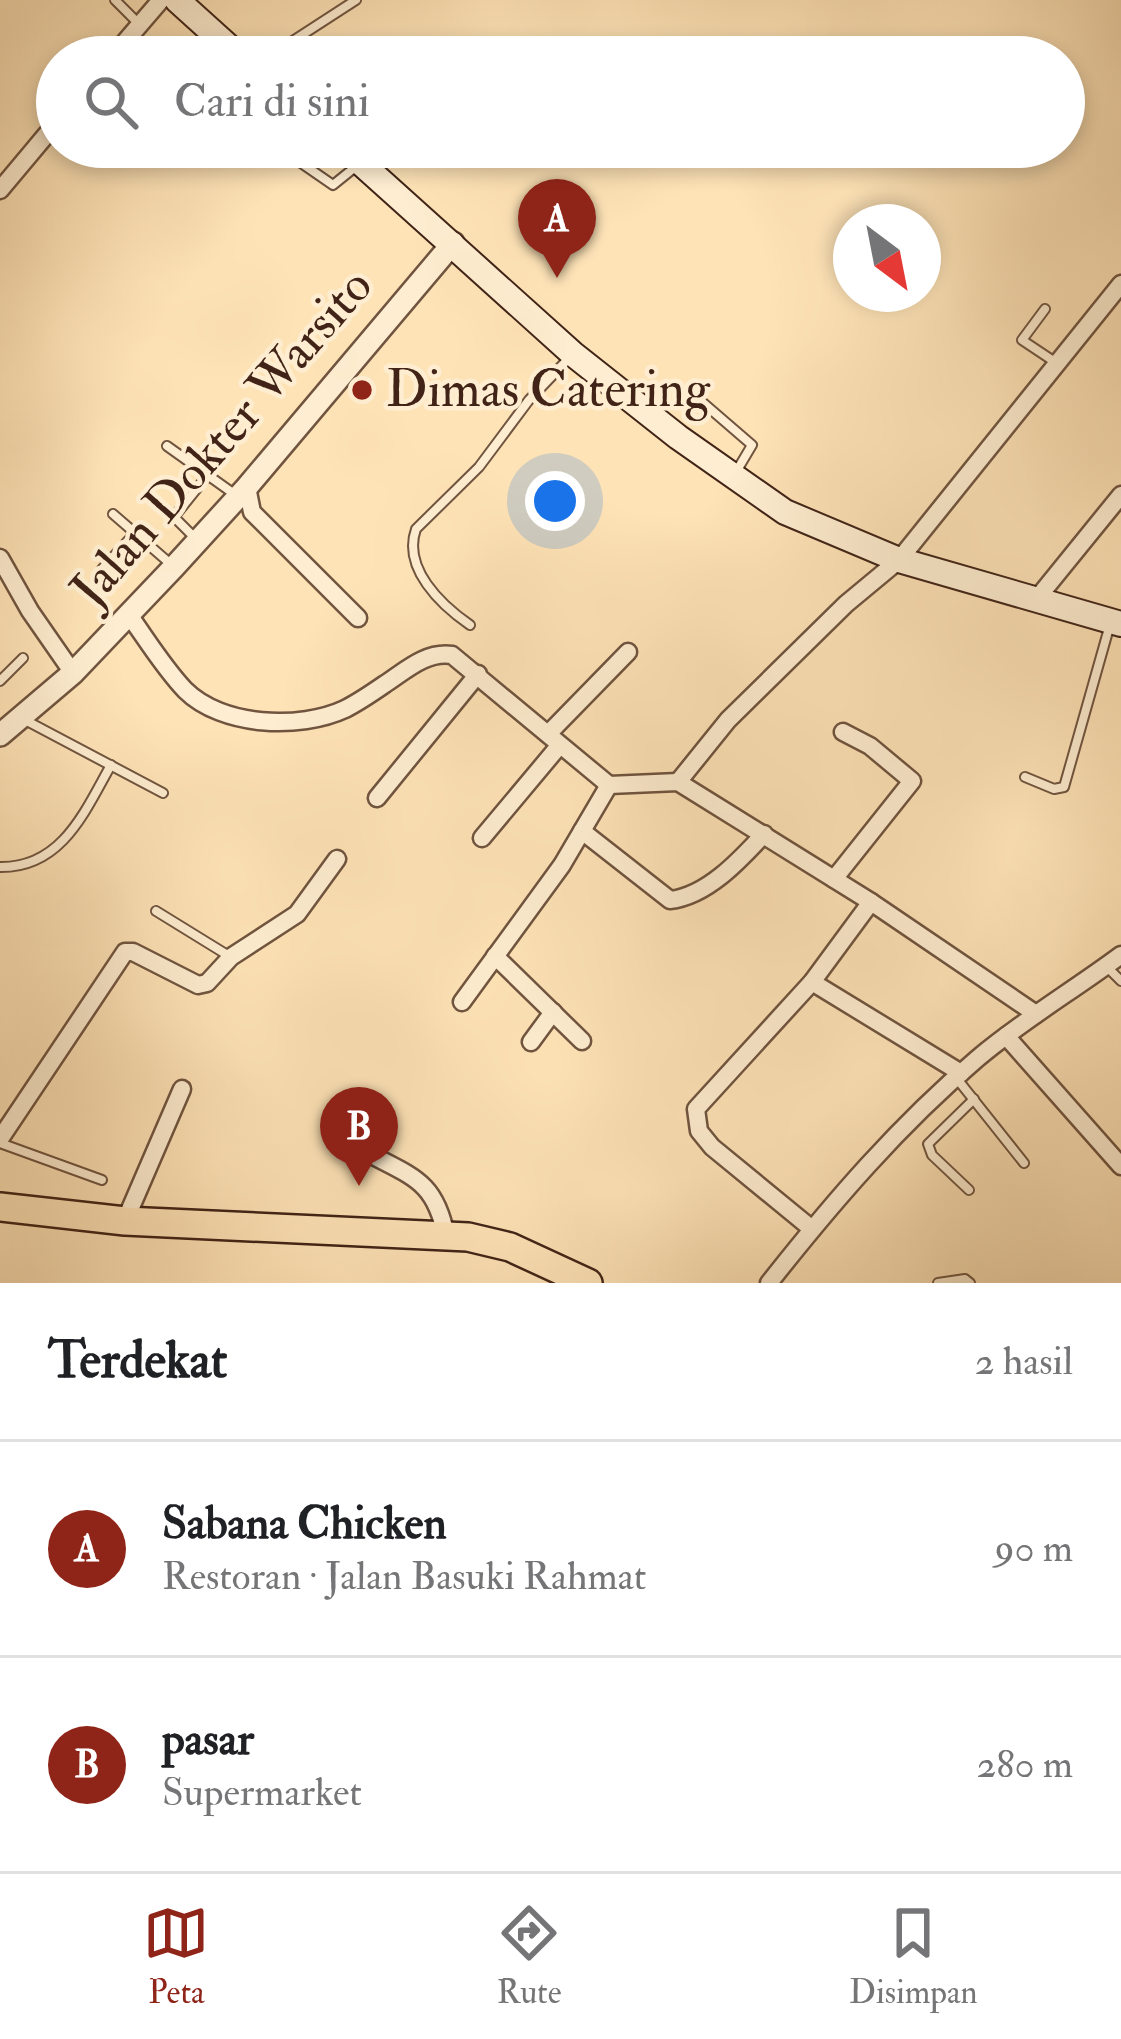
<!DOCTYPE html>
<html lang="id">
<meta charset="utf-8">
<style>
body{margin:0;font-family:"IM FELL Double Pica",serif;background:#f6f6f6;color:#202124}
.compass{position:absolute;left:833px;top:204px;width:108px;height:108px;border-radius:50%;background:#fff;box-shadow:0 6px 18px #0003;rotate:148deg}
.you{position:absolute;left:555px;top:501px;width:42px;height:42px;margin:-30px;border:9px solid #fff;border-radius:50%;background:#1a73e8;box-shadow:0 0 0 18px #1a73e833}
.badge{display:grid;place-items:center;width:78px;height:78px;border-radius:50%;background:#8f2418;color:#fff;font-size:39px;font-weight:700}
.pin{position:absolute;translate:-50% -99px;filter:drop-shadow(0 3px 6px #0008)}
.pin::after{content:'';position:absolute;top:63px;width:42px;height:36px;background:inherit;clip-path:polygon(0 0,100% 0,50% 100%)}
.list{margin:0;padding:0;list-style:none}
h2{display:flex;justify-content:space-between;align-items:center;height:156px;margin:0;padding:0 48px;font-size:51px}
h2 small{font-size:39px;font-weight:400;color:#757577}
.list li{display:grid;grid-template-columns:78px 1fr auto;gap:36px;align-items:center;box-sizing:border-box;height:216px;padding:0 48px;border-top:3px solid #e0e0e0}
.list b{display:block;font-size:45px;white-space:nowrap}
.list p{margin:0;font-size:39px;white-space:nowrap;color:#757577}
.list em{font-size:39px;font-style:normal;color:#757577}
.icon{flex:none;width:66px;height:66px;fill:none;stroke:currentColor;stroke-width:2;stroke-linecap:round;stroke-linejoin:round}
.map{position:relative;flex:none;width:1121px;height:1283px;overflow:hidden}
.search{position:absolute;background:#fff;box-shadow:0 6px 18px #0003;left:36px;right:36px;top:36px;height:132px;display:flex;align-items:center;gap:30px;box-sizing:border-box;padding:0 42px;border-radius:66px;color:#757577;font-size:45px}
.sheet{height:588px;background:#fff}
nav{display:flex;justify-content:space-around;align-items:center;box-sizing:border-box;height:168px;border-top:3px solid #e0e0e0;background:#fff;font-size:33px;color:#757577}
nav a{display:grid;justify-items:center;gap:6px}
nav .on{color:#8f2418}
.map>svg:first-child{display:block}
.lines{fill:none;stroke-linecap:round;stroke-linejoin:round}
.service-casing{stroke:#70543f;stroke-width:12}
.minor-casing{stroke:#70543f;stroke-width:21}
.tertiary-casing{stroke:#70543f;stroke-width:26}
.secondary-casing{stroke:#412417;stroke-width:28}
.trunk-casing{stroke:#412417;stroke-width:32}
.service{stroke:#feedd0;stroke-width:8}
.minor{stroke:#feedd0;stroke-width:16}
.tertiary{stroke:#feedd0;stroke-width:21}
.secondary{stroke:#feedd0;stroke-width:24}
.trunk{stroke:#fee3b7;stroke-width:27}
.poi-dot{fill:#8f2418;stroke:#feedd0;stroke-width:4.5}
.labels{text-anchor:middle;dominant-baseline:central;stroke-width:9;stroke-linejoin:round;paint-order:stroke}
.poi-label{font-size:51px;fill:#412417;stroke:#feedd0;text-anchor:start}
.street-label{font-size:51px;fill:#412417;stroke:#feedd0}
</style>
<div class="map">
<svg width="1121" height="1283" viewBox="0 0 1121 1283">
<rect width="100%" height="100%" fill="#fee3b7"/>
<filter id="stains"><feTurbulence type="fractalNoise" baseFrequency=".00167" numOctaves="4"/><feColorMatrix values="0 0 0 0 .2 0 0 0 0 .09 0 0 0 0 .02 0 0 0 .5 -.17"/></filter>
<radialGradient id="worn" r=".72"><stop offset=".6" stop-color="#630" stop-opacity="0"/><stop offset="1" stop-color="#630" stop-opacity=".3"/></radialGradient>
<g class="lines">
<g class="service-casing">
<g id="service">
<polyline points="115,0 138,23"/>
<polyline points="268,57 356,0"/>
<polyline points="278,147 333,185 359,164"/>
<polyline points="1045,309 1022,340 1055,362"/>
<polyline points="701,401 752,445 736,472"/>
<polyline points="167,446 237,496"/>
<polyline points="113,514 173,566"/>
<polyline points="195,538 174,517 207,476"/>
<polyline points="102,569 135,533"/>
<path d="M470,625c-29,-20 -68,-57 -54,-96l63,-62 50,-67 43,-45"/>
<polyline points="0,681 23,658"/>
<polyline points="25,720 163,793"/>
<polyline points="1025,777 1054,789 1064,787 1109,628"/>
<path d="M0,867c62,1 85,-56 111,-102"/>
<polyline points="156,911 229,956"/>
<polyline points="1106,966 1121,981"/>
<polyline points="958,1080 1024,1163"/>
<polyline points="0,1143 102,1180"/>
<polyline points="969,1190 932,1155 928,1144 974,1099"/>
<polyline points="938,1283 965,1279 970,1283"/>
</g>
</g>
<g class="minor-casing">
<g id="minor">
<polyline points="112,57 161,0"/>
<polyline points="0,190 57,122"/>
<polyline points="247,487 252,512 358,618"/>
<polyline points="0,558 30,611 73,673"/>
<polyline points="1035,601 1121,495"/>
<path d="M129,615c18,25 35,53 56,75 37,37 115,40 160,19 14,-7 27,-16 40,-25 20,-13 41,-33 67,-29l157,130 69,-3 193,120 165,112"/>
<polyline points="548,734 628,652"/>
<polyline points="678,782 728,720 846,604 899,560 1121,284"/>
<polyline points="377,798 478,674"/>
<path d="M582,831l88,69c37,-4 70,-40 94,-66"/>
<polyline points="482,838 559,746"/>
<polyline points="834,879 912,781 870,746 843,732"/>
<polyline points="495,956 582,1041"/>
<polyline points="812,982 961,1073"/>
<polyline points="462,1002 562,865 609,785"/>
<polyline points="1006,1036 1121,1166"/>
<polyline points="531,1042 553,1012"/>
<polyline points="0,1139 125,952 133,952 198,985 207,983 231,957 297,914 337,859"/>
<path d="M366,1152c46,25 69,28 80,84"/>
<polyline points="125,1221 182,1089"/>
<polyline points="812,1229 712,1147 699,1131 696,1109 812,982 871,902"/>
<path d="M769,1283c64,-81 130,-158 209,-225 45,-38 96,-68 143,-103"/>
</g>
</g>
<g class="tertiary-casing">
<polyline id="tertiary" points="0,735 73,673 174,567 247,487 453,243"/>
</g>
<g class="secondary-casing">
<g id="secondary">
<polyline points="177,0 240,57"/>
<polyline points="343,147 573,354 678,437 785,512 899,560 1121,624"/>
</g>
</g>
<g class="trunk-casing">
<polyline id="trunk" points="0,1207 125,1221 468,1237 510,1247 588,1283"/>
</g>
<use href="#service" class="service"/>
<use href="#minor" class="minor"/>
<use href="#tertiary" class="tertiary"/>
<use href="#secondary" class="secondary"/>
<use href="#trunk" class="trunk"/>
</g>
<circle class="poi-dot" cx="362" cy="390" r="12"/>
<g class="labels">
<g class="poi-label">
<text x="386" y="390">Dimas Catering</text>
</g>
<g class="street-label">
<text transform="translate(222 438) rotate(-49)">Jalan Dokter Warsito</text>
</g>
</g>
<rect width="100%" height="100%" filter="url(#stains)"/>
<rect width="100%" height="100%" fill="url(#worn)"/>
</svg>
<svg class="compass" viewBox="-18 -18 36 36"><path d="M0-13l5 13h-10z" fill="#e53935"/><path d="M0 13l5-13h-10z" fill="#757577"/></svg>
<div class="you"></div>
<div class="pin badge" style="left:557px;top:278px">A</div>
<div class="pin badge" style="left:359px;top:1186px">B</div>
<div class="search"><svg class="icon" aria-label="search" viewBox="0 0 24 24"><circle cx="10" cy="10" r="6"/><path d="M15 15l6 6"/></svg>Cari di sini</div>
</div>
<section class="sheet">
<h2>Terdekat<small>2 hasil</small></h2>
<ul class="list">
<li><span class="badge">A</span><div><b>Sabana Chicken</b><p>Restoran · Jalan Basuki Rahmat</p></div><em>90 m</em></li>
<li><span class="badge">B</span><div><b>pasar</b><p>Supermarket</p></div><em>280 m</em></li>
</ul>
</section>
<nav>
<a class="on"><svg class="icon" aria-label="map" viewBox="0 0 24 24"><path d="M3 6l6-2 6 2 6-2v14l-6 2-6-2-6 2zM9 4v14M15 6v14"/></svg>Peta</a>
<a><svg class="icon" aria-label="directions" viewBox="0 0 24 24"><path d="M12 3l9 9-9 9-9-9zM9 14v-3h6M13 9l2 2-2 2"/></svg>Rute</a>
<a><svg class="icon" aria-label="saved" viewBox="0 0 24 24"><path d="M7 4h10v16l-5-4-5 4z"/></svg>Disimpan</a>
</nav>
